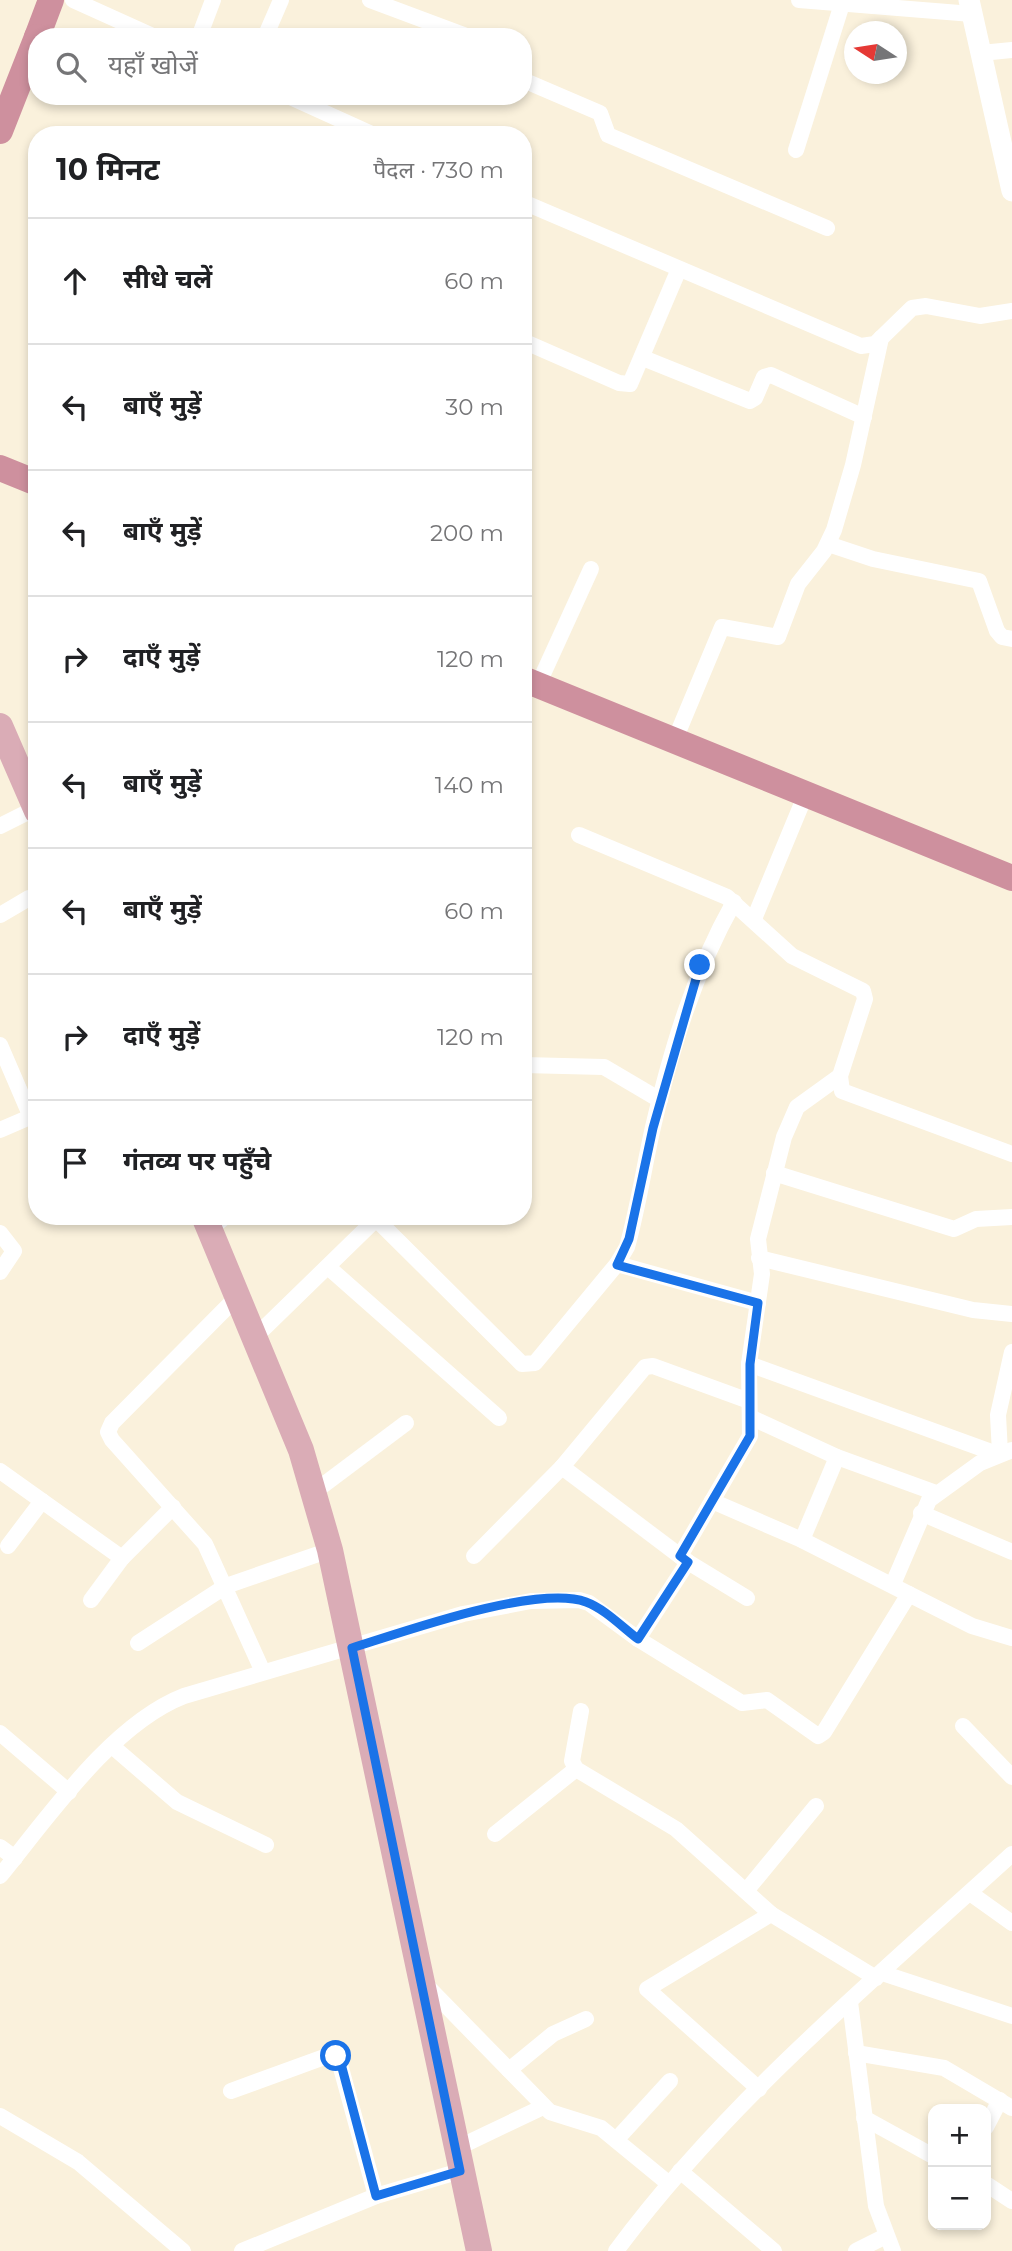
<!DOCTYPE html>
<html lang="hi">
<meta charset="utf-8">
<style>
body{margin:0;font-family:Montserrat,"Noto Sans Devanagari",sans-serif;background:#f2f2f2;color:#202124}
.controls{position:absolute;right:21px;bottom:21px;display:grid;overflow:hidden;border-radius:14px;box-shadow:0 4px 10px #0003}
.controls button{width:63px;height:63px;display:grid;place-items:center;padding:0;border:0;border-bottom:2px solid #e0e0e0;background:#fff;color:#202124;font:35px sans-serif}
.compass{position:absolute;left:844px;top:21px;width:63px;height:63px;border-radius:50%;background:#fff;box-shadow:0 4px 10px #0003;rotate:282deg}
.stop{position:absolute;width:21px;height:21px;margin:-16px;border:5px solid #1a73e8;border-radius:50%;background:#fff}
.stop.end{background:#1a73e8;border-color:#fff;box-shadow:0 2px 7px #0008}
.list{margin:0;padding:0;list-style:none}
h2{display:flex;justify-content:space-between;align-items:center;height:91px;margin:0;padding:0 28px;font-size:30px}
h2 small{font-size:23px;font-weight:400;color:#757577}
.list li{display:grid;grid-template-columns:46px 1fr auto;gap:21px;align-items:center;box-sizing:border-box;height:126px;padding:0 28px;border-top:2px solid #e0e0e0}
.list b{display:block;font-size:26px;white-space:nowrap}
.list em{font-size:23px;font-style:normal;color:#757577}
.icon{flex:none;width:38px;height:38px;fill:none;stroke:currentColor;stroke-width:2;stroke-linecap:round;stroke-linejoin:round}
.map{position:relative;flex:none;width:1012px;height:2251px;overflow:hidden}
.search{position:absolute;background:#fff;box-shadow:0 4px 10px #0003;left:28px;top:28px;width:504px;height:77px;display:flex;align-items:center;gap:18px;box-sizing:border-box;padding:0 24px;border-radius:28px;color:#757577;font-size:26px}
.panel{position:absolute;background:#fff;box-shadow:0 4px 10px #0003;left:28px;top:126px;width:504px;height:1099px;border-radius:28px}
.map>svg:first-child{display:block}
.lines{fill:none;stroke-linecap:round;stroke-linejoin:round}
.minor{stroke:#fff;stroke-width:16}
.tertiary{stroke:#fff;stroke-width:21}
.primary{stroke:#daacb6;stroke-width:26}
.trunk{stroke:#ce909e;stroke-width:26}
.route{stroke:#1a73e8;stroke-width:9}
</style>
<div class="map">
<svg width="1012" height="2251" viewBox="0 0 1012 2251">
<rect width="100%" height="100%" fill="#faf1dc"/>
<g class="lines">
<g class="minor">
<polyline points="73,0 155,37"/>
<polyline points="370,0 469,37"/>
<polyline points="799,0 972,14"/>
<polyline points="199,37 213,0"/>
<polyline points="265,37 281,0"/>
<polyline points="981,53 1012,50"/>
<polyline points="523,80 600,113 608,135 827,228"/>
<polyline points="288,96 374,135"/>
<polyline points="796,150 842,4"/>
<polyline points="523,202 861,346 875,344 912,308 926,306 980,316 1012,311"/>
<polyline points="523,341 619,383 630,384 679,269"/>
<polyline points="643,358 750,401 755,398 764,377 771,375 864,417"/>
<polyline points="828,544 873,559 979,581 997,631 1002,637 1012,639"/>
<polyline points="538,685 591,569"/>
<polyline points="674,742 722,627 778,637 798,584 824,551 834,530 853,465 881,338"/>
<polyline points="0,826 36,808"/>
<polyline points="579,835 727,897 792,956 863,991 865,999 840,1076 842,1091 1012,1154"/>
<polyline points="0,915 29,898"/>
<polyline points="754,919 805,796"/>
<polyline points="0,1045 31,1117"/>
<polyline points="523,1065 604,1067 660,1100"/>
<polyline points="0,1130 37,1114"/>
<polyline points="774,1173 954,1229 976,1219 1012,1217"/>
<polyline points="210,1229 226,1216"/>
<polyline points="0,1233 14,1251 0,1272"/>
<polyline points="759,1258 973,1310 1012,1314"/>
<polyline points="617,1264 758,1303"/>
<polyline points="328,1267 499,1418"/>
<polyline points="237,1297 112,1423 108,1432 112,1440 205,1544 263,1672"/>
<path d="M255,1337l116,-113 7,-3 144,143 13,-1 82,-99 10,-17c11,-39 17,-80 26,-120 19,-80 41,-154 81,-225"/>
<polyline points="749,1364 997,1454"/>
<polyline points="750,1417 837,1457 936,1493"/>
<polyline points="1000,1453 998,1415 1012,1352"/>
<polyline points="562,1467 688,1562 747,1598"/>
<polyline points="0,1471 122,1558"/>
<polyline points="314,1492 406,1423"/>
<polyline points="712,1501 802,1540 972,1626 1012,1638"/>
<polyline points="921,1513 1012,1552"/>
<polyline points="802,1540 837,1457"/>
<polyline points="8,1546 42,1501"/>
<polyline points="474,1556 562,1467 645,1367 653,1366 749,1401"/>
<polyline points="680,1556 750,1436 749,1364 762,1274 758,1239 784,1137 797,1107 840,1076"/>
<polyline points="893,1584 929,1500 980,1463 1012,1450"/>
<polyline points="91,1600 122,1558 173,1507"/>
<polyline points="638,1639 688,1562"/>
<polyline points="138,1643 226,1586 330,1550"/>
<polyline points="581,1711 572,1761 576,1769 676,1829 771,1914 876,1978"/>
<polyline points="963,1726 1012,1777"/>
<polyline points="0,1733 69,1792"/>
<polyline points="112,1746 177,1802 266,1845"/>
<polyline points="495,1834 576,1769"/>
<polyline points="0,1847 15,1858"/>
<path d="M0,1876c49,-60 112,-152 184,-180l279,-82 68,-13 48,-1 10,3 49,36 104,64 25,-3 51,36 6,-4 85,-138"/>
<polyline points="746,1891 816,1806"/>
<polyline points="970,1893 1012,1923"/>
<polyline points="882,1973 1012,2016"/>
<polyline points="425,1984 550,2112 601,2128 668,2183"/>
<polyline points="850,2002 876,2206 893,2251"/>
<polyline points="856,2053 944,2068 1012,2108"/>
<polyline points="509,2070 553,2034 586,2019"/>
<polyline points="759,2089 647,1989 771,1914"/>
<polyline points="231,2091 327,2056 338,2057 376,2196"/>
<polyline points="0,2116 78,2162 183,2251"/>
<polyline points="864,2118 933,2156"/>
<polyline points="986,2127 1000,2100"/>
<polyline points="616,2140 670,2081"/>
<polyline points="455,2149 543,2107"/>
<polyline points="680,2171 774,2251"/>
<polyline points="986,2184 1012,2201"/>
<polyline points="242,2251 376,2196 460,2171"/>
<path d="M616,2251c111,-150 259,-272 396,-397"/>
<polyline points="856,2251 886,2236"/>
</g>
<polyline class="tertiary" points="969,0 1012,191"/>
<g class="primary">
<polyline points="0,726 37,811"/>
<polyline points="204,1216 301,1450 330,1550 479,2251"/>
</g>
<g class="trunk">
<polyline points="37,37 51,0"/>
<polyline points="0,131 37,37"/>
<polyline points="0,468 37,483"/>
<polyline points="523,679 1012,878"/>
</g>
</g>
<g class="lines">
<path class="route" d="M336,2056l5,8 35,132 84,-25 -108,-523c51,-16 185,-64 234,-46 19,7 36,25 52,37l50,-77 -8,-6 70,-120v-72l8,-61 -141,-38 12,-26 24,-111 47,-163"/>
</g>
</svg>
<div class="controls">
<button>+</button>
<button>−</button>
</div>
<svg class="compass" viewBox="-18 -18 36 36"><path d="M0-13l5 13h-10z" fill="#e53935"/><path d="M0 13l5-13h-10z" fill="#757577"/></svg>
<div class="stop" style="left:336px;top:2056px"></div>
<div class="stop end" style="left:700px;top:965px"></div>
<div class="search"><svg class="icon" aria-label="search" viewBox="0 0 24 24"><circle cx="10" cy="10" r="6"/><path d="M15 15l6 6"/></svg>यहाँ खोजें</div>
<section class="panel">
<h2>10 मिनट<small>पैदल · 730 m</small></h2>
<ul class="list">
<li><svg class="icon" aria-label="ahead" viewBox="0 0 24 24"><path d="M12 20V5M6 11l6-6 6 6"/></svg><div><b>सीधे चलें</b></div><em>60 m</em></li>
<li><svg class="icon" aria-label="left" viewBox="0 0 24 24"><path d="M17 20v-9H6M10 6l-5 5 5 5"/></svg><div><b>बाएँ मुड़ें</b></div><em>30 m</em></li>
<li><svg class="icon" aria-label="left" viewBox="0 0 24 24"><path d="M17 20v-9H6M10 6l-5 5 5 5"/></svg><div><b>बाएँ मुड़ें</b></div><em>200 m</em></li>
<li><svg class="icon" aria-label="right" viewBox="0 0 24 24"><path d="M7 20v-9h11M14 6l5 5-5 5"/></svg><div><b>दाएँ मुड़ें</b></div><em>120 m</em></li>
<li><svg class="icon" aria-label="left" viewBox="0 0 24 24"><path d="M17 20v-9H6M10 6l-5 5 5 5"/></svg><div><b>बाएँ मुड़ें</b></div><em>140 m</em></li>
<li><svg class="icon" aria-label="left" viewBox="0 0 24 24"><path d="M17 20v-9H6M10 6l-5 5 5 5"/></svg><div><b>बाएँ मुड़ें</b></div><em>60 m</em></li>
<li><svg class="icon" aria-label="right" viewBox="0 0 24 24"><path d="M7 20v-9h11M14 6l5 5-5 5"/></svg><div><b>दाएँ मुड़ें</b></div><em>120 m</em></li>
<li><svg class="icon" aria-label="arrive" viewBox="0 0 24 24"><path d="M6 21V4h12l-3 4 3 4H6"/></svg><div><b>गंतव्य पर पहुँचे</b></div></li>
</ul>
</section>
</div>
